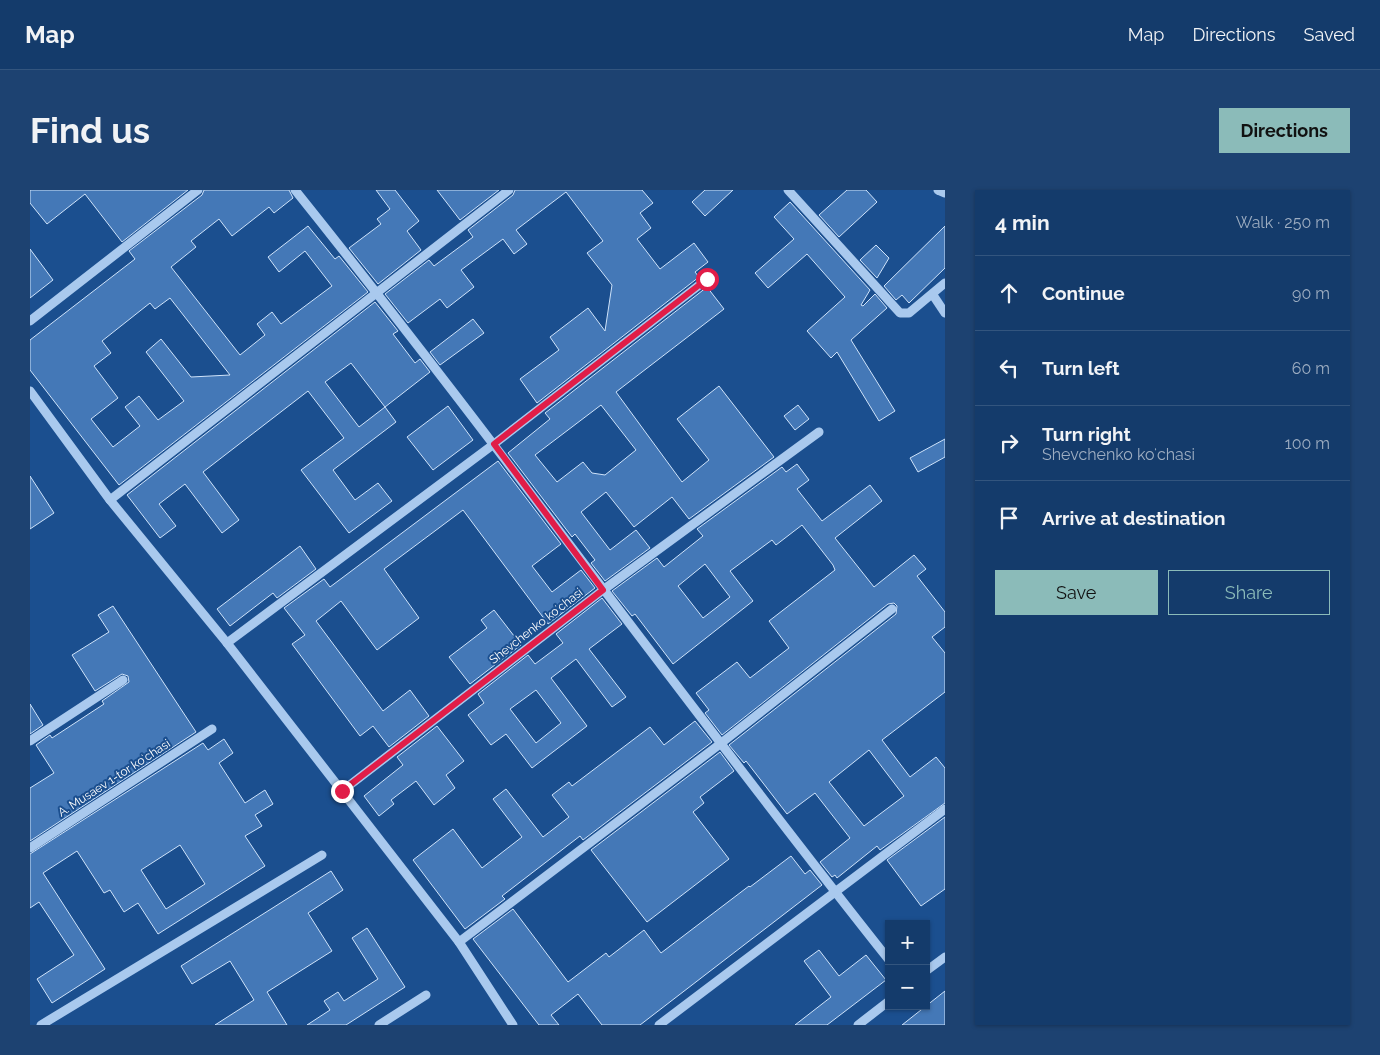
<!DOCTYPE html>
<meta charset="utf-8">
<style>
body{margin:0;font-family:Raleway,sans-serif;background:#1d4271;color:#f1f3f6}
.controls{position:absolute;right:15px;bottom:15px;display:grid;overflow:hidden;border-radius:0px;box-shadow:0 1px 4px #0004}
.controls button{width:45px;height:45px;display:grid;place-items:center;padding:0;border:0;border-bottom:1px solid #33557e;background:#143b6b;color:#f1f3f6;font:25px sans-serif}
.stop{position:absolute;width:15px;height:15px;margin:-11px;border:4px solid #e11d48;border-radius:50%;background:#fff}
.stop.end{background:#e11d48;border-color:#fff;box-shadow:0 1px 5px #0008}
.list{margin:0;padding:0;list-style:none}
h2{display:flex;justify-content:space-between;align-items:center;height:65px;margin:0;padding:0 20px;font-size:21px}
h2 small{font-size:16px;font-weight:400;color:#9dadc1}
.list li{display:grid;grid-template-columns:32px 1fr auto;gap:15px;align-items:center;box-sizing:border-box;height:75px;padding:0 20px;border-top:1px solid #33557e}
.list b{display:block;font-size:19px;white-space:nowrap}
.list p{margin:0;font-size:16px;white-space:nowrap;color:#9dadc1}
.list em{font-size:16px;font-style:normal;color:#9dadc1}
.actions{display:flex;gap:10px;padding:15px 20px}
.actions a{flex:1;padding:11px 0;border:1px solid #8bbbb9;border-radius:0px;text-align:center;font-size:18px;color:#8bbbb9}
.actions .main{background:#8bbbb9;color:#111}
.icon{flex:none;width:28px;height:28px;fill:none;stroke:currentColor;stroke-width:2;stroke-linecap:round;stroke-linejoin:round}
.map{position:relative;flex:none;width:915px;height:835px;overflow:hidden;border-radius:0px}
header{display:flex;align-items:center;gap:30px;box-sizing:border-box;height:70px;padding:0 25px;background:#143b6b;border-bottom:1px solid #33557e}
header strong{font-size:24px}
nav{display:flex;gap:28px;margin-inline-start:auto;font-size:18px}
.intro{display:flex;align-items:center;justify-content:space-between;box-sizing:border-box;height:120px;padding:0 30px}
h1{margin:0;font-size:35px}
.button{padding:12px 22px;border-radius:0px;background:#8bbbb9;color:#111;font-size:18px;font-weight:700}
main{display:flex;gap:30px;padding:0 30px}
aside{flex:1;background:#143b6b;border-radius:0px;box-shadow:0 1px 4px #0004}
.map>svg:first-child{display:block}
.building{fill:#4478b7;stroke:#cfe3fa;fill-rule:evenodd}
.lines{fill:none;stroke-linecap:round;stroke-linejoin:round}
.minor{stroke:#a9c9ee;stroke-width:9}
.route{stroke:#e11d48;stroke-width:6}
.labels{text-anchor:middle;dominant-baseline:central;stroke-width:4;stroke-linejoin:round;paint-order:stroke}
.street-label{font-size:12px;fill:#fff;stroke:#1b4f8f}
</style>
<header>
<strong>Map</strong>
<nav><a>Map</a><a>Directions</a><a>Saved</a></nav>
</header>
<div class="intro"><h1>Find us</h1><a class="button">Directions</a></div>
<main>
<div class="map">
<svg width="915" height="835" viewBox="0 0 915 835">
<rect width="100%" height="100%" fill="#1b4f8f"/>
<g class="building">
<polygon points="0,0 158,0 92,52 55,4 17,34 0,13"/>
<path d="M174,0h85l4,8 -19,15 -5,-6 -37,29 -13,-17 -28,22 5,6 -25,20 69,88 25,-20 -8,-11 15,-12 9,12 51,-38 -27,-35 -26,21 -11,-15 40,-31 27,33 4,-3 29,36 -249,193 -89,-115v-30l105,-81 -6,-8 73,-56zM140,108l60,77 -39,2 -30,-38 -15,13 38,49 -26,19 -19,-24 -14,11 15,19 -27,21 -22,-28 27,-21 -24,-32 17,-13 -9,-12 48,-38 5,6z"/>
<polygon points="346,0 365,0 389,31 377,41 391,60 348,94 319,58 351,34 347,29 360,19"/>
<polygon points="407,0 469,0 430,30"/>
<polygon points="485,0 612,0 623,13 610,23 621,38 607,49 630,79 664,53 678,72 665,82 669,87 507,213 490,189 529,160 520,147 558,118 575,141 582,95 557,63 573,51 536,2 486,40 497,54 484,64 473,49 431,80 444,97 417,118 410,109 378,133 355,104 399,70 404,76 443,47 438,40 483,5"/>
<polygon points="675,0 703,0 675,26 662,12"/>
<polygon points="817,0 836,0 847,12 809,47 789,25"/>
<polygon points="760,12 840,100 831,115 833,116 845,104 857,118 821,150 865,221 849,231 807,162 801,168 777,141 815,107 777,64 738,98 725,83 764,49 744,27"/>
<polygon points="915,36 915,78 879,113 872,105 866,110 854,96"/>
<polygon points="846,55 859,68 847,88 830,70"/>
<polygon points="0,59 23,90 0,108"/>
<path d="M677,97l17,22 -108,83 66,90 27,-22 -32,-41 42,-33 55,71 -85,62 -17,-22 -38,30 -28,-35 -25,20 29,38 26,-20 14,18 -45,33 -14,-18 4,-3 -20,-26 -3,3 -64,-84 42,-34 -5,-6zM571,215l35,45 -31,25 -13,-2 -9,-11 -26,20 -22,-27z"/>
<path d="M345,112l23,29 -5,3 22,29 5,-4 10,13 -45,35 11,15 -63,48 22,30 23,-17 14,18 -43,32 -48,-63 43,-32 -36,-47 -105,81 36,48 -17,13 -37,-49 -26,20 17,22 -16,12 -33,-43zM321,173l34,44 -26,20 -34,-45z"/>
<polygon points="443,129 454,143 410,175 400,162"/>
<polygon points="768,215 779,229 765,240 754,226"/>
<polygon points="418,216 443,250 403,280 377,247"/>
<polygon points="915,249 915,267 888,282 880,268"/>
<polygon points="468,271 531,354 502,376 522,402 551,380 565,398 518,434 433,320 354,379 389,428 347,460 311,411 286,431 353,521 380,500 399,526 359,557 343,536 330,546 262,454 275,445 254,418 294,389 300,397"/>
<path d="M767,274l12,16 -12,9 25,32 48,-36 12,16 -47,37 39,49 40,-32 12,14 -9,7 28,36v15l-13,10 13,16v39l-63,48 28,37 26,-20 9,11v35l-65,47 -3,-4 -40,32 -2,-3 -3,2 -12,-15 30,-24 -35,-45 -28,21 -41,-53 -2,2 -15,-18 167,-131 1,-8 -3,-3 -6,1 -166,131 -17,-22 4,-3 -13,-17 41,-31 13,16 39,-30 -20,-27 66,-51 -2,-5 -31,-40 -26,20 -4,-5 -42,31 23,30 -80,63 -38,-50 -3,2 -20,-25 45,-33 7,9 39,-31 -6,-7 85,-62 4,5zM675,374l25,33 -27,21 -25,-32zM839,560l35,46 -40,30 -35,-44z"/>
<polygon points="0,286 24,323 0,339"/>
<polygon points="270,356 286,379 247,408 243,403 200,436 187,419"/>
<path d="M572,408l20,26 -33,25 37,48 -14,10 -36,-48 -25,19 36,48 -55,42 -26,-34 -15,11 -23,-30 16,-12 -6,-9 50,-39 7,9 28,-21 -7,-9zM506,500l25,33 -25,20 -26,-34z"/>
<polygon points="83,416 166,542 0,651 0,598 24,583 6,555 20,545 22,548 74,514 72,511 99,492 98,486 92,484 65,501 42,465 79,442 68,425"/>
<polygon points="464,420 491,455 440,494 419,467 457,438 451,430"/>
<polygon points="0,514 13,535 0,544"/>
<polygon points="665,531 682,552 553,650 550,646 472,706 475,709 435,739 383,670 423,639 452,678 492,647 463,609 476,599 513,647 539,627 522,605 539,592 542,596 620,537 634,555"/>
<polygon points="407,536 434,571 416,585 425,598 404,615 386,591 361,610 364,614 349,626 334,606 373,575 367,567"/>
<path d="M194,549l9,14 -14,10 26,40 20,-13 8,14 -18,11 7,11 -17,10 20,30 -107,68 -20,-31 -14,9 -14,-22 -6,3 -27,-42 -34,22 62,96 -53,34 -15,-24 37,-24 -35,-53 -9,6v-54l173,-111 5,7zM150,655l25,39 -39,25 -25,-39z"/>
<polygon points="690,562 704,581 670,607 674,613 663,622 699,669 617,732 561,660"/>
<polygon points="915,627 915,699 891,716 857,670"/>
<polygon points="761,666 775,684 780,680 792,695 610,835 572,835 548,804 521,825 529,835 509,835 443,749 483,719 538,792 576,763 579,767 614,740 631,763 719,696 720,697"/>
<polygon points="301,681 313,700 278,723 302,761 237,802 257,835 185,835 224,810 200,771 162,794 151,776"/>
<polygon points="337,738 375,797 316,835 277,835 300,820 294,811 308,802 314,811 348,789 322,748"/>
<polygon points="789,760 809,786 836,765 856,790 797,835 765,835 801,807 774,771"/>
<polygon points="915,801 915,835 872,835 896,816"/>
</g>
<g class="lines">
<g class="minor">
<path d="M265,0c203,253 392,516 594,770"/>
<polyline points="758,0 870,123 879,123 915,93"/>
<polyline points="908,0 915,3"/>
<polyline points="903,105 915,123"/>
<polyline points="0,131 168,0"/>
<polyline points="0,201 80,310 197,453 429,752 483,835"/>
<polyline points="80,310 479,0"/>
<polyline points="197,453 464,254 677,89"/>
<polyline points="0,551 93,490"/>
<polyline points="312,601 573,400 789,242"/>
<polyline points="0,658 182,539"/>
<polyline points="429,752 690,554 862,419"/>
<polyline points="896,781 915,767"/>
<polyline points="11,835 292,665"/>
<polyline points="349,835 396,805"/>
<polyline points="629,835 915,619"/>
<polyline points="828,835 859,811"/>
</g>
</g>
<g class="lines">
<polyline class="route" points="312,601 573,400 464,254 677,89"/>
</g>
<g class="labels">
<g class="street-label">
<text transform="translate(506 436) rotate(-38)">Shevchenko koʻchasi</text>
<text transform="translate(84 588) rotate(-33)">A. Musaev 1-tor koʻchasi</text>
</g>
</g>
</svg>
<div class="controls">
<button>+</button>
<button>−</button>
</div>
<div class="stop" style="left:677px;top:89px"></div>
<div class="stop end" style="left:312px;top:601px"></div>
</div>
<aside>
<h2>4 min<small>Walk · 250 m</small></h2>
<ul class="list">
<li><svg class="icon" aria-label="ahead" viewBox="0 0 24 24"><path d="M12 20V5M6 11l6-6 6 6"/></svg><div><b>Continue</b></div><em>90 m</em></li>
<li><svg class="icon" aria-label="left" viewBox="0 0 24 24"><path d="M17 20v-9H6M10 6l-5 5 5 5"/></svg><div><b>Turn left</b></div><em>60 m</em></li>
<li><svg class="icon" aria-label="right" viewBox="0 0 24 24"><path d="M7 20v-9h11M14 6l5 5-5 5"/></svg><div><b>Turn right</b><p>Shevchenko koʻchasi</p></div><em>100 m</em></li>
<li><svg class="icon" aria-label="arrive" viewBox="0 0 24 24"><path d="M6 21V4h12l-3 4 3 4H6"/></svg><div><b>Arrive at destination</b></div></li>
</ul>
<div class="actions"><a class="main">Save</a><a>Share</a></div>
</aside>
</main>
